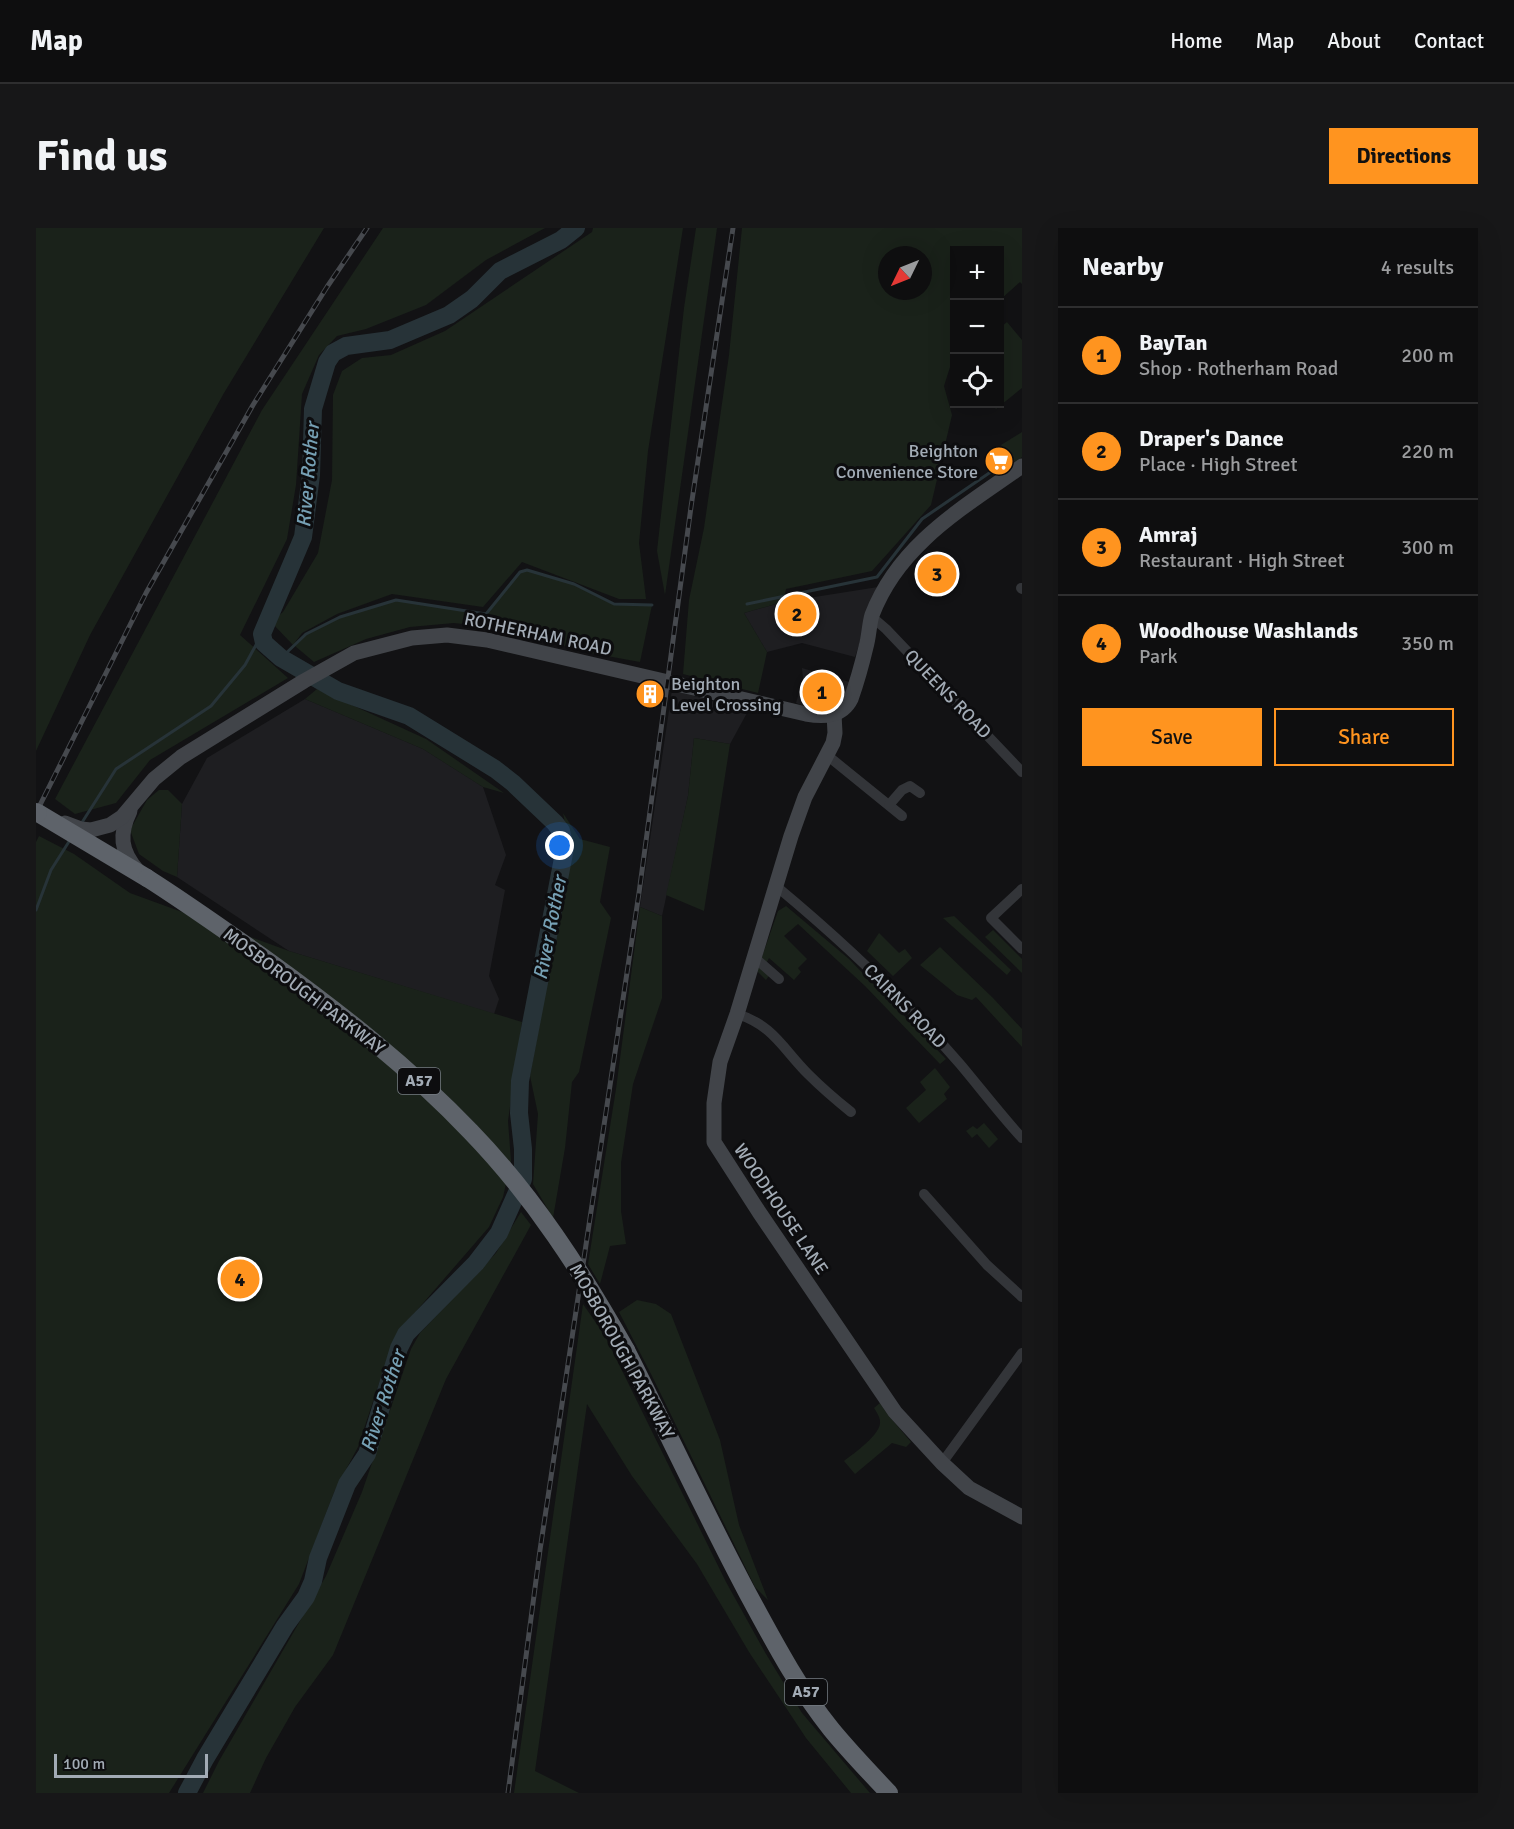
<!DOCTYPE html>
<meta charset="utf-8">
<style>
body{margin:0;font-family:Signika,sans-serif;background:#171718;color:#f1f3f6}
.controls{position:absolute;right:18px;top:18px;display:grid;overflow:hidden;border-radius:0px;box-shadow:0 6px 24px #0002}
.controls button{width:54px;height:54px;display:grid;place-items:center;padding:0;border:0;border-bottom:2px solid #2e2e2f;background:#0e0e0f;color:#f1f3f6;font:30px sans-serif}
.compass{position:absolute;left:842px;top:18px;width:54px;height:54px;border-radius:50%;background:#0e0e0f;box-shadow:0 6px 24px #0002;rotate:227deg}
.scale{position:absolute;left:18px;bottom:15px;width:154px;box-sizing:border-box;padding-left:6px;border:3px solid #a2abb5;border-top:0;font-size:16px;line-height:21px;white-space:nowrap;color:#a2abb5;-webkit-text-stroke:4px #0d0d0f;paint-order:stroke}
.you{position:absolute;left:524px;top:618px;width:21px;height:21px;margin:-15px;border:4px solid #fff;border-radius:50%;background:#1a73e8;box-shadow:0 0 0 9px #1a73e833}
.badge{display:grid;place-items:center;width:39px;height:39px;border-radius:50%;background:#ff941f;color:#111;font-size:20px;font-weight:700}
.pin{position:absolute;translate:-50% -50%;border:3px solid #fff;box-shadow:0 2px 6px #0006}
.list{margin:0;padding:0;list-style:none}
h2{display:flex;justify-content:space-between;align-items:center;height:78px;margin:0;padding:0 24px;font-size:26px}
h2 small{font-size:20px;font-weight:400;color:#9b9c9e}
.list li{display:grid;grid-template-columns:39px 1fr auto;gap:18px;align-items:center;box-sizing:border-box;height:96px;padding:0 24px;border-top:2px solid #2e2e2f}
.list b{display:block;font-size:22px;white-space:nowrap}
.list p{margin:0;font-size:20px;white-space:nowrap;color:#9b9c9e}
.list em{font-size:20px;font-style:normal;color:#9b9c9e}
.actions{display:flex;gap:12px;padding:18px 24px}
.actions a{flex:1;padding:14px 0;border:2px solid #ff941f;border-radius:0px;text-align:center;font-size:21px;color:#ff941f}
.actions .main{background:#ff941f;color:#111}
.icon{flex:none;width:33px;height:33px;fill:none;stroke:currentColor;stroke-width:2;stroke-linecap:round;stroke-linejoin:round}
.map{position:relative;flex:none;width:986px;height:1565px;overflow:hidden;border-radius:0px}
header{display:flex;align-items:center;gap:36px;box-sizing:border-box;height:84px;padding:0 30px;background:#0e0e0f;border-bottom:2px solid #2e2e2f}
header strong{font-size:28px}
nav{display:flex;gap:33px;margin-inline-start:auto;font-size:21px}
.intro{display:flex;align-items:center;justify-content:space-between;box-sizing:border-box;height:144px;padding:0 36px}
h1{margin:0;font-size:42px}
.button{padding:15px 27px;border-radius:0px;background:#ff941f;color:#111;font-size:21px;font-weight:700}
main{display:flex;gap:36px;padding:0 36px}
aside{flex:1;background:#0e0e0f;border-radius:0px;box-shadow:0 6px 24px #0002}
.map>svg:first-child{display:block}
.built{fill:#1e1e21}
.green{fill:#1a221a;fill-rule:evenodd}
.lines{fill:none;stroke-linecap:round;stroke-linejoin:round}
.stream{stroke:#273338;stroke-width:3}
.river{stroke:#273338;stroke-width:18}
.street{stroke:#333539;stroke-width:10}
.secondary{stroke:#414449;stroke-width:15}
.highway{stroke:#5e636a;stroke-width:18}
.rail-casing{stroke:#46494e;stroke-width:5}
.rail{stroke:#0d0d0f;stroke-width:3;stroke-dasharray:9;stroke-linecap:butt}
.highway-bridge{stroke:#5e636a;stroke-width:18}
.labels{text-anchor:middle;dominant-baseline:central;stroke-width:6;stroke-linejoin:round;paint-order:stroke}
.shield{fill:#0d0d0f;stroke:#757c83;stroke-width:1.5}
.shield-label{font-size:16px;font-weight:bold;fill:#a2abb5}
.poi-label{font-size:18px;fill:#a2abb5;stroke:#0d0d0f;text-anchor:end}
.street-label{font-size:18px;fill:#a2abb5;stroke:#0d0d0f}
.water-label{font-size:20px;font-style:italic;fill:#76a0b4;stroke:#0d0d0f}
</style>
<header>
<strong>Map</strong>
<nav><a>Home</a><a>Map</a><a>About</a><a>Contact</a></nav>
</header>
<div class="intro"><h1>Find us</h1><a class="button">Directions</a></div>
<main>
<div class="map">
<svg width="986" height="1565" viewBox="0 0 986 1565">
<rect width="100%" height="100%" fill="#121214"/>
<g class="built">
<polygon points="842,359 819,429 766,415 731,424 708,385 747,374"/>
<polygon points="766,440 817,455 809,476 784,484 760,475 767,451"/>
<polygon points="636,462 712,483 694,516 658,510 652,568 626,688 604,679"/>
<polygon points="269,471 387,521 447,559 470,627 459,657 469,662 453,748 463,771 458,786 253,723 141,649 146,576 171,530"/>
</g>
<g class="green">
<polygon points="0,0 288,0 188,165 54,407 0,523"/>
<polygon points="347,0 509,0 450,32 390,77 330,101 301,108 283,127 266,166 260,257 251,311 204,407 252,450 114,532 80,575 39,586 19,571 226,182"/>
<polygon points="557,0 647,0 612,223 603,315 610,371 583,371 486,334 447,379 356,366 301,386 266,405 257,417 235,394 247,384 282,325 296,252 297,167 306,143 326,130 355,127 409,103 556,4"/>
<polygon points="660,0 681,0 629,367 621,323 648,80"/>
<path d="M706,0h280v56l-2,-2 -20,18v-50h-46v110l-3,4 -7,22 8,29 -21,90 -59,66 -86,18 -3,13 -39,11 23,39 -9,41 -75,-19 6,-74 15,-72 25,-173zM851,27h36v36h-36z"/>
<polygon points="971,94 986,112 986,160 960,181 956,176 964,176 964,100"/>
<polygon points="986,204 986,229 979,235 965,217"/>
<polygon points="491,342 538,356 578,376 616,377 604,434 549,424 473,401 418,395 374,399 330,411 278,434 259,418 270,406 304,389 360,372 450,386 484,344"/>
<polygon points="281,461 390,511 468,565 447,559 387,521 269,471"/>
<polygon points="658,510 694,516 668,683 630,667 652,568"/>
<polygon points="123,562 132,562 146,576 141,649 127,643 103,626 94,602 111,572"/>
<polygon points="527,585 544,611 574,619 564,674 575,690 543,844 536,854 529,920 517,990 497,956 502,886 494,848 535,624"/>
<polygon points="3,608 38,626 94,665 253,723 486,794 472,893 475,933 467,969 453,999 363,1103 351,1131 322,1219 299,1262 263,1356 133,1565 0,1565 0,614"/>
<polygon points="750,678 813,731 910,831 904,836 829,758 762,696 748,708 771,731 762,740 765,744 758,752 733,730 730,736 737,742 730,752 721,743 742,683"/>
<polygon points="604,679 626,688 626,770 597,856 585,935 585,983 590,1016 574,1018 564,1056 552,1036 580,861"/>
<polygon points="918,688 975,742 971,747 907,690"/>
<polygon points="957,702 986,731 986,745 949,709"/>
<polygon points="843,705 863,725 869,721 876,730 857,748 831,723"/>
<polygon points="904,719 957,770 986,801 986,819 940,769 936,772 921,767 884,737"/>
<polygon points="899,840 914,859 908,866 911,871 883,895 870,880 890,862 884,854"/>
<polygon points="948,895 962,911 953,920 941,906 936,910 930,903 937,898 941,901"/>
<polygon points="485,984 495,997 410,1151 297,1427 259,1479 230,1530 214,1565 167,1565 183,1533 290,1348 326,1264 375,1121 384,1105 460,1025"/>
<polygon points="601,1072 620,1076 635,1086 684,1212 703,1297 732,1372 719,1359 616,1148 583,1084"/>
<polygon points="547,1076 569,1108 690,1354 730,1426 766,1485 834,1565 815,1565 770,1510 713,1424 661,1336 596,1248 551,1176 499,1543 543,1565 478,1565"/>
<path d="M844,1175l8,12 23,27 -5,5 -14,-4 -37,31 -11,-13c9,-7 38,-27 36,-40 0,-4 -4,-10 -6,-13z"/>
</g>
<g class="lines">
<g class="stream">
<polyline points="711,376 841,349 886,291 962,239"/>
<polyline points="245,430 270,406 304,389 360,372 450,386 484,344 491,342 538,356 578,376 616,377"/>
<polyline points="45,596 80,541 175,478 209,437 226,406"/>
<polyline points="0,682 15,642 34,612"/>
</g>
<polyline class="river" points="151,1565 169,1531 249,1398 270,1369 277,1353 282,1330 311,1256 331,1226 363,1120 370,1106 440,1035 463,1005 487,951 487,921 483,885 484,853 529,620 525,603 519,595 477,555 459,541 373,488 302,463 245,430 228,415 226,406 267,309 275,247 277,181 291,134 297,125 310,118 354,112 413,87 436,71 464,43 525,12 540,0"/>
<g class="street">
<polyline points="985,360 986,361"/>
<polyline points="836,389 850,401 986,544"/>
<polyline points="792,528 866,588"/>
<polyline points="853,577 866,562 874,558 884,565"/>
<path d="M740,658c65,54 128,113 184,178 21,25 40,50 62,74"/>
<polyline points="986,661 955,690 986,721"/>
<polyline points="718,729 743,751"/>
<path d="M701,786c36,11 46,35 71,60 14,14 28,26 43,38"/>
<polyline points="888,966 951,1037 986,1069"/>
<polyline points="906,1235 986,1125"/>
</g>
<g class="secondary">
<polyline points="798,486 799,505 797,515 769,569 755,608 701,786 684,834 678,875 678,914 723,984 859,1184 906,1235 933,1260 986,1289"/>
<path d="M94,583c-11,23 -10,40 8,60"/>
<path d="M29,595l16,6 10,1 19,-5 12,-8 32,-38 27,-22 123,-76 50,-28 58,-15 35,-3 40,5 319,74c18,3 36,3 45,-15 6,-17 11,-35 15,-52 3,-10 3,-22 6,-32 27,-71 91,-107 150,-149"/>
</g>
<g class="highway">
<polyline points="2,585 111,650"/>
<path d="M590,1122c41,81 79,163 122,244 25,46 50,94 83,135 18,22 38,43 58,64"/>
</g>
<g class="rail-casing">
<g id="rail">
<polyline points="0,585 110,365 217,177 291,59 331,0"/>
<polyline points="472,1565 504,1322 603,665 655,279 697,0"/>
</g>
</g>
<use href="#rail" class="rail"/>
<g class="highway-bridge">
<polyline points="0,584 2,585"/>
<path d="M111,650c41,26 80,54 120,82 72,52 142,107 204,172 62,64 111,140 155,218"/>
</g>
</g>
<defs>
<g id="supermarket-disc" transform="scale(1.5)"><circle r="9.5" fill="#ff941f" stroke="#0d0d0f"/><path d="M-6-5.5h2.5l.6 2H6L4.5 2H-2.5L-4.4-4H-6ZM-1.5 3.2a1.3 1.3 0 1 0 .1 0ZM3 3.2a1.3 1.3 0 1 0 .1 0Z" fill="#fff"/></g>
<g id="building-disc" transform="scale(1.5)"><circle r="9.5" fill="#ff941f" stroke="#0d0d0f"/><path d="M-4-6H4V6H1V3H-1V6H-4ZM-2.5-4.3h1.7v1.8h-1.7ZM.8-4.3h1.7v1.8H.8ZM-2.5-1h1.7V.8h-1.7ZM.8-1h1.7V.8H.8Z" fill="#fff"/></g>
</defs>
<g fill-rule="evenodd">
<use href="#supermarket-disc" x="963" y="233"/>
<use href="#building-disc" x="614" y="466"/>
</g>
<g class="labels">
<g class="shield">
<rect x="362" y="840" width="42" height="26" rx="4.5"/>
<rect x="749" y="1451" width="42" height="26" rx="4.5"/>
</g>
<g class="shield-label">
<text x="383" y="853">A57</text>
<text x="770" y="1464">A57</text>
</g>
<g class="poi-label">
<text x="942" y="223">Beighton<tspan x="942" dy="21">Convenience Store</tspan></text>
<text x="635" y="456" text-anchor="start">Beighton<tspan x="635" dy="21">Level Crossing</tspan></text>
</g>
<g class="street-label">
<text transform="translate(502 406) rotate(12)">ROTHERHAM ROAD</text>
<text transform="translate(912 466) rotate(46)">QUEENS ROAD</text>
<text transform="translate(268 763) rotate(37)">MOSBOROUGH PARKWAY</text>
<text transform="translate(869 778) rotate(46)">CAIRNS ROAD</text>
<text transform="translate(745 981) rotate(56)">WOODHOUSE LANE</text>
<text transform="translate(586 1123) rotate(61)">MOSBOROUGH PARKWAY</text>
</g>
<g class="water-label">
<text transform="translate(272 247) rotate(-85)">River Rother</text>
<text transform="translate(514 700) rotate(-79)">River Rother</text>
<text transform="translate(347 1173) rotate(-72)">River Rother</text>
</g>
</g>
</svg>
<div class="controls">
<button>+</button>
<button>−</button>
<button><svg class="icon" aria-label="locate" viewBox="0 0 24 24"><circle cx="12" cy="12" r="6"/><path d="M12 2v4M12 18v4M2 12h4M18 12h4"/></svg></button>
</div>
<svg class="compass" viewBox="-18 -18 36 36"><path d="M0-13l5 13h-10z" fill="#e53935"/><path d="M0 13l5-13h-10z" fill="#9b9c9e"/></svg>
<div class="scale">100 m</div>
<div class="you"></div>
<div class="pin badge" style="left:786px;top:464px">1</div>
<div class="pin badge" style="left:761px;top:386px">2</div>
<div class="pin badge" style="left:901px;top:346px">3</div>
<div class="pin badge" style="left:204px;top:1051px">4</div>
</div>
<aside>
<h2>Nearby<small>4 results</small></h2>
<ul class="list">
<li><span class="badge">1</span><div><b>BayTan</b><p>Shop · Rotherham Road</p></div><em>200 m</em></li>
<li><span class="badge">2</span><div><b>Draper's Dance</b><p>Place · High Street</p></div><em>220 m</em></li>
<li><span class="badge">3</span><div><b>Amraj</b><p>Restaurant · High Street</p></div><em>300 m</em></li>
<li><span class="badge">4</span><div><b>Woodhouse Washlands</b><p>Park</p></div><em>350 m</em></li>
</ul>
<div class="actions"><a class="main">Save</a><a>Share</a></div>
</aside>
</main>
